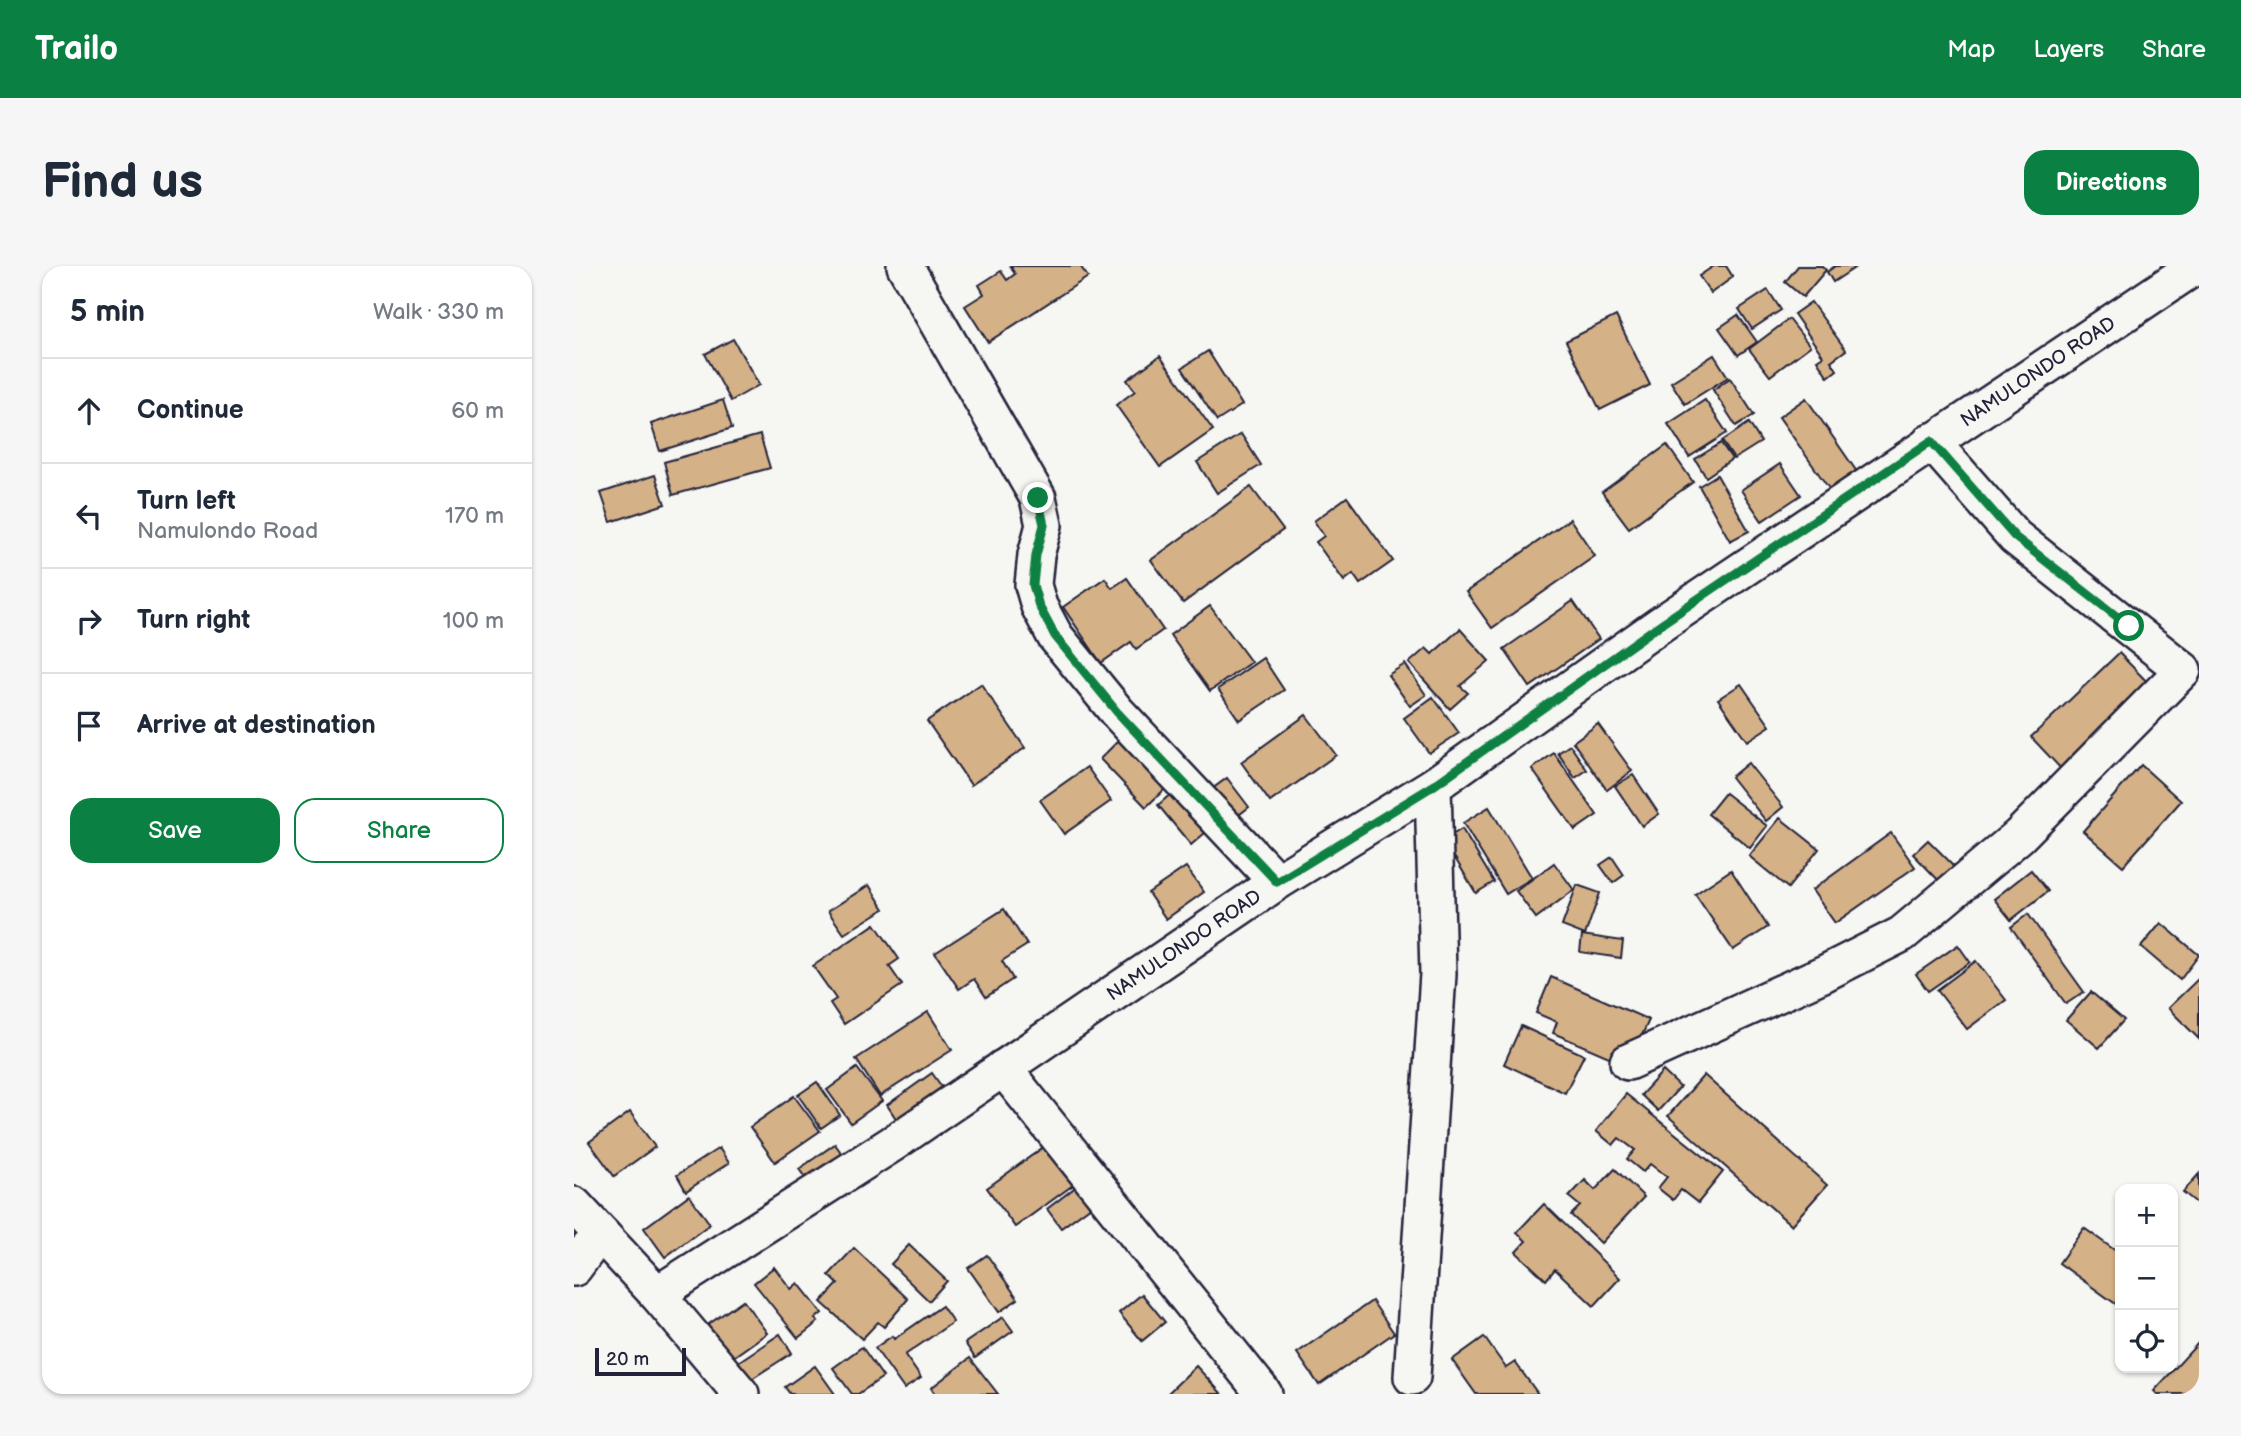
<!DOCTYPE html>
<meta charset="utf-8">
<style>
body{margin:0;font-family:"Balsamiq Sans",sans-serif;background:#f6f6f7;color:#1f2937}
.controls{position:absolute;right:21px;bottom:21px;display:grid;overflow:hidden;border-radius:14px;box-shadow:0 2px 5px #0004}
.controls button{width:63px;height:63px;display:grid;place-items:center;padding:0;border:0;border-bottom:2px solid #e0e1e3;background:#fff;color:#1f2937;font:35px sans-serif}
.scale{position:absolute;left:21px;bottom:18px;width:91px;box-sizing:border-box;padding-left:7px;border:4px solid #22223b;border-top:0;font-size:19px;line-height:24px;white-space:nowrap;color:#22223b;-webkit-text-stroke:5px #f6f6f2;paint-order:stroke}
.stop{position:absolute;width:21px;height:21px;margin:-16px;border:5px solid #0b8043;border-radius:50%;background:#fff}
.stop.end{background:#0b8043;border-color:#fff;box-shadow:0 2px 7px #0008}
.list{margin:0;padding:0;list-style:none}
h2{display:flex;justify-content:space-between;align-items:center;height:91px;margin:0;padding:0 28px;font-size:30px}
h2 small{font-size:23px;font-weight:400;color:#747a83}
.list li{display:grid;grid-template-columns:46px 1fr auto;gap:21px;align-items:center;box-sizing:border-box;height:105px;padding:0 28px;border-top:2px solid #e0e1e3}
.list b{display:block;font-size:26px;white-space:nowrap}
.list p{margin:0;font-size:23px;white-space:nowrap;color:#747a83}
.list em{font-size:23px;font-style:normal;color:#747a83}
.actions{display:flex;gap:14px;padding:21px 28px}
.actions a{flex:1;padding:16px 0;border:2px solid #0b8043;border-radius:21px;text-align:center;font-size:24px;color:#0b8043}
.actions .main{background:#0b8043;color:#fff}
.icon{flex:none;width:38px;height:38px;fill:none;stroke:currentColor;stroke-width:2;stroke-linecap:round;stroke-linejoin:round}
.map{position:relative;flex:none;width:1625px;height:1128px;overflow:hidden;border-radius:21px}
header{display:flex;align-items:center;gap:42px;box-sizing:border-box;height:98px;padding:0 35px;background:#0b8043;color:#fff}
header strong{font-size:33px}
nav{display:flex;gap:38px;margin-inline-start:auto;font-size:24px}
.intro{display:flex;align-items:center;justify-content:space-between;box-sizing:border-box;height:168px;padding:0 42px}
h1{margin:0;font-size:49px}
.button{padding:18px 32px;border-radius:21px;background:#0b8043;color:#fff;font-size:24px;font-weight:700}
main{display:flex;gap:42px;padding:0 42px}
aside{flex:1;background:#fff;border-radius:21px;box-shadow:0 2px 5px #0004}
.map>svg:first-child{display:block}
.building{fill:#d5b187;stroke:#22223b;stroke-width:2}
.lines{fill:none;stroke-linecap:round;stroke-linejoin:round}
.minor-casing{stroke:#22223b;stroke-width:40}
.minor{stroke:#f6f6f2;stroke-width:35}
.route{stroke:#0b8043;stroke-width:9}
.labels{text-anchor:middle;dominant-baseline:central;stroke-width:7;stroke-linejoin:round;paint-order:stroke}
.street-label{font-size:19px;fill:#22223b;stroke:#f6f6f2}
</style>
<header>
<strong>Trailo</strong>
<nav><a>Map</a><a>Layers</a><a>Share</a></nav>
</header>
<div class="intro"><h1>Find us</h1><a class="button">Directions</a></div>
<main>
<aside>
<h2>5 min<small>Walk · 330 m</small></h2>
<ul class="list">
<li><svg class="icon" aria-label="ahead" viewBox="0 0 24 24"><path d="M12 20V5M6 11l6-6 6 6"/></svg><div><b>Continue</b></div><em>60 m</em></li>
<li><svg class="icon" aria-label="left" viewBox="0 0 24 24"><path d="M17 20v-9H6M10 6l-5 5 5 5"/></svg><div><b>Turn left</b><p>Namulondo Road</p></div><em>170 m</em></li>
<li><svg class="icon" aria-label="right" viewBox="0 0 24 24"><path d="M7 20v-9h11M14 6l5 5-5 5"/></svg><div><b>Turn right</b></div><em>100 m</em></li>
<li><svg class="icon" aria-label="arrive" viewBox="0 0 24 24"><path d="M6 21V4h12l-3 4 3 4H6"/></svg><div><b>Arrive at destination</b></div></li>
</ul>
<div class="actions"><a class="main">Save</a><a>Share</a></div>
</aside>
<div class="map">
<svg width="1625" height="1128" viewBox="0 0 1625 1128">
<rect width="100%" height="100%" fill="#f6f6f2"/>
<filter id="ink" filterUnits="userSpaceOnUse"><feTurbulence type="fractalNoise" baseFrequency=".0143" numOctaves="2"/><feDisplacementMap in="SourceGraphic" scale="14" xChannelSelector="R" yChannelSelector="G"/><feConvolveMatrix kernelMatrix="1 2 1 2 8 2 1 2 1" color-interpolation-filters="sRGB"/></filter>
<g filter="url(#ink)">
<g class="building">
<polygon points="436,0 506,0 514,11 414,76 391,40 410,28 405,19 427,5 433,14 441,8"/>
<polygon points="1140,0 1152,0 1159,11 1137,27 1125,10"/>
<polygon points="1224,0 1248,0 1252,4 1229,31 1211,16"/>
<polygon points="1261,0 1282,0 1282,1 1259,16 1253,6"/>
<polygon points="1194,24 1207,44 1178,63 1165,43"/>
<polygon points="1237,36 1272,84 1257,95 1263,104 1254,111 1243,94 1249,90 1220,48"/>
<polygon points="1164,49 1183,76 1164,89 1145,62"/>
<polygon points="1042,50 1076,119 1026,144 992,75"/>
<polygon points="1215,53 1236,80 1196,110 1175,83"/>
<polygon points="159,73 185,119 157,135 131,88"/>
<polygon points="634,85 668,139 643,155 608,102"/>
<polygon points="1140,89 1154,111 1111,138 1097,116"/>
<polygon points="586,90 639,164 586,201 542,139 561,125 553,114"/>
<polygon points="1156,112 1180,149 1162,160 1139,124"/>
<polygon points="1232,132 1283,206 1256,224 1205,151"/>
<polygon points="149,134 158,162 86,185 77,158"/>
<polygon points="1131,134 1153,167 1115,191 1094,158"/>
<polygon points="1175,157 1187,176 1160,193 1148,175"/>
<polygon points="667,168 687,199 643,227 623,196"/>
<polygon points="186,169 196,202 99,229 90,196"/>
<polygon points="1147,177 1158,193 1132,211 1121,193"/>
<polygon points="1093,179 1119,216 1055,262 1028,226"/>
<polygon points="1206,198 1227,229 1188,255 1167,224"/>
<polygon points="81,209 91,238 37,256 27,227"/>
<polygon points="1143,209 1175,265 1156,275 1125,220"/>
<polygon points="677,221 709,264 609,337 577,294"/>
<polygon points="773,231 819,295 786,318 779,308 770,315 742,276 750,270 740,255"/>
<polygon points="996,253 1021,290 918,362 892,326"/>
<polygon points="531,312 538,322 553,312 589,364 562,383 557,376 527,397 489,341"/>
<polygon points="999,335 1025,373 956,421 930,383"/>
<polygon points="636,340 677,396 636,425 596,369"/>
<polygon points="886,363 915,395 886,420 894,427 876,443 835,397 852,382 858,388"/>
<polygon points="1545,387 1580,423 1491,507 1457,471"/>
<polygon points="689,392 710,424 665,454 644,423"/>
<polygon points="831,398 852,429 836,440 814,409"/>
<polygon points="407,418 451,482 397,519 353,455"/>
<polygon points="1167,418 1196,460 1173,475 1144,433"/>
<polygon points="859,431 885,467 855,487 830,452"/>
<polygon points="732,449 762,489 696,536 667,496"/>
<polygon points="1024,458 1058,505 1033,524 999,476"/>
<polygon points="545,474 592,522 572,541 526,493"/>
<polygon points="996,479 1013,504 1001,512 984,487"/>
<polygon points="980,487 1023,549 1001,564 958,503"/>
<polygon points="1174,497 1209,541 1192,555 1157,511"/>
<polygon points="1567,499 1607,535 1549,600 1509,565"/>
<polygon points="513,501 537,535 490,568 466,534"/>
<polygon points="1059,509 1085,548 1068,560 1041,520"/>
<polygon points="653,512 675,541 657,555 634,526"/>
<polygon points="598,527 631,567 617,579 584,539"/>
<polygon points="1151,527 1193,560 1176,582 1134,548"/>
<polygon points="915,541 958,612 932,628 889,557"/>
<polygon points="1206,552 1245,583 1214,622 1175,590"/>
<polygon points="888,563 920,616 902,627 870,574"/>
<polygon points="1317,567 1341,601 1261,657 1238,624"/>
<polygon points="1354,574 1387,607 1372,622 1339,588"/>
<polygon points="1038,591 1050,609 1039,617 1026,599"/>
<polygon points="980,597 1000,624 962,652 942,625"/>
<polygon points="612,601 630,626 592,653 574,627"/>
<polygon points="1157,604 1194,661 1159,684 1121,628"/>
<polygon points="1457,604 1474,625 1437,654 1420,633"/>
<polygon points="295,619 310,643 270,668 254,645"/>
<polygon points="1003,619 1026,627 1011,669 988,660"/>
<polygon points="430,643 453,679 428,695 439,713 412,731 400,713 385,723 361,687"/>
<polygon points="1454,648 1510,726 1492,738 1437,661"/>
<polygon points="1587,657 1625,689 1606,714 1567,681"/>
<polygon points="301,658 325,693 315,700 328,719 270,758 256,737 262,733 239,700"/>
<polygon points="1008,669 1049,675 1047,692 1006,686"/>
<polygon points="1384,679 1396,696 1354,725 1342,708"/>
<polygon points="1402,695 1432,734 1393,763 1363,724"/>
<polygon points="977,711 1075,754 1059,789 1042,794 979,767 983,756 962,747"/>
<polygon points="1625,712 1625,773 1594,742"/>
<polygon points="1517,726 1550,754 1525,782 1492,754"/>
<polygon points="354,746 378,784 306,830 282,793"/>
<polygon points="947,760 1010,789 991,827 930,798"/>
<polygon points="283,802 308,835 277,857 253,824"/>
<polygon points="1089,805 1106,821 1084,845 1067,829"/>
<polygon points="358,807 375,831 329,863 313,839"/>
<polygon points="1130,809 1253,919 1217,959 1094,850"/>
<polygon points="243,816 266,849 247,862 224,829"/>
<polygon points="1052,828 1149,906 1124,937 1107,924 1099,934 1084,922 1093,911 1076,898 1069,906 1053,893 1061,884 1045,872 1039,879 1022,865"/>
<polygon points="220,830 246,865 201,896 176,861"/>
<polygon points="56,846 81,881 40,910 15,876"/>
<polygon points="261,878 273,895 237,920 225,903"/>
<polygon points="471,880 499,919 441,961 413,922"/>
<polygon points="145,882 155,897 112,925 103,909"/>
<polygon points="1041,903 1070,931 1027,977 997,949 1006,940 995,931 1011,914 1021,924"/>
<polygon points="1625,908 1625,939 1609,926"/>
<polygon points="503,920 517,940 487,962 473,943"/>
<polygon points="115,929 136,958 91,991 70,962"/>
<polygon points="970,938 1046,1012 1020,1040 981,1003 972,1014 942,986 952,975 943,966"/>
<polygon points="1510,962 1546,988 1546,1041 1485,997"/>
<polygon points="335,979 373,1015 355,1035 317,998"/>
<polygon points="280,982 334,1033 310,1061 304,1056 288,1073 247,1036 264,1018 255,1009"/>
<polygon points="413,989 444,1033 425,1046 394,1002"/>
<polygon points="200,1001 217,1023 224,1017 248,1047 241,1053 244,1056 224,1072 180,1017"/>
<polygon points="568,1028 591,1056 568,1075 545,1047"/>
<polygon points="169,1034 193,1067 152,1096 128,1063"/>
<polygon points="798,1035 820,1067 745,1119 723,1087"/>
<polygon points="368,1040 379,1056 331,1089 347,1112 330,1123 301,1082 318,1070 320,1073"/>
<polygon points="429,1051 439,1065 401,1092 391,1077"/>
<polygon points="206,1068 218,1087 176,1114 164,1096"/>
<polygon points="910,1071 932,1102 941,1096 964,1128 902,1128 878,1094"/>
<polygon points="1625,1076 1625,1128 1583,1128 1580,1125"/>
<polygon points="288,1081 309,1111 284,1128 278,1128 259,1102"/>
<polygon points="396,1092 424,1128 361,1128 357,1122"/>
<polygon points="241,1100 261,1128 216,1128 211,1121"/>
<polygon points="622,1100 648,1128 593,1128"/>
</g>
<g class="lines">
<g class="minor-casing">
<g id="minor">
<polyline points="331,0 464,232 470,259 462,289 459,319 465,340 481,370 543,446 703,616"/>
<polyline points="1054,796 1251,707 1328,668 1445,570 1609,404 1441,271 1357,175"/>
<polyline points="429,802 690,1128"/>
<polyline points="0,939 83,1028 167,1128"/>
<polyline points="0,1002 14,983 28,969"/>
<path id="s1" d="M83,1028l235,-150 385,-262 156,-96 228,-162 535,-358"/>
<polyline points="838,1111 864,708 859,520"/>
</g>
</g>
<use href="#minor" class="minor"/>
</g>
</g>
<g class="lines" filter="url(#ink)">
<polyline class="route" points="464,232 470,259 462,289 459,319 465,340 481,370 543,446 703,616 859,520 1087,358 1357,175 1441,271 1555,360"/>
</g>
<g class="labels">
<g class="street-label">
<text stroke="none"><textPath href="#s1" startOffset="1661">NAMULONDO ROAD</textPath></text>
<text stroke="none"><textPath href="#s1" startOffset="632">NAMULONDO ROAD</textPath></text>
</g>
</g>
</svg>
<div class="controls">
<button>+</button>
<button>−</button>
<button><svg class="icon" aria-label="locate" viewBox="0 0 24 24"><circle cx="12" cy="12" r="6"/><path d="M12 2v4M12 18v4M2 12h4M18 12h4"/></svg></button>
</div>
<div class="scale">20 m</div>
<div class="stop" style="left:1555px;top:360px"></div>
<div class="stop end" style="left:464px;top:232px"></div>
</div>
</main>
